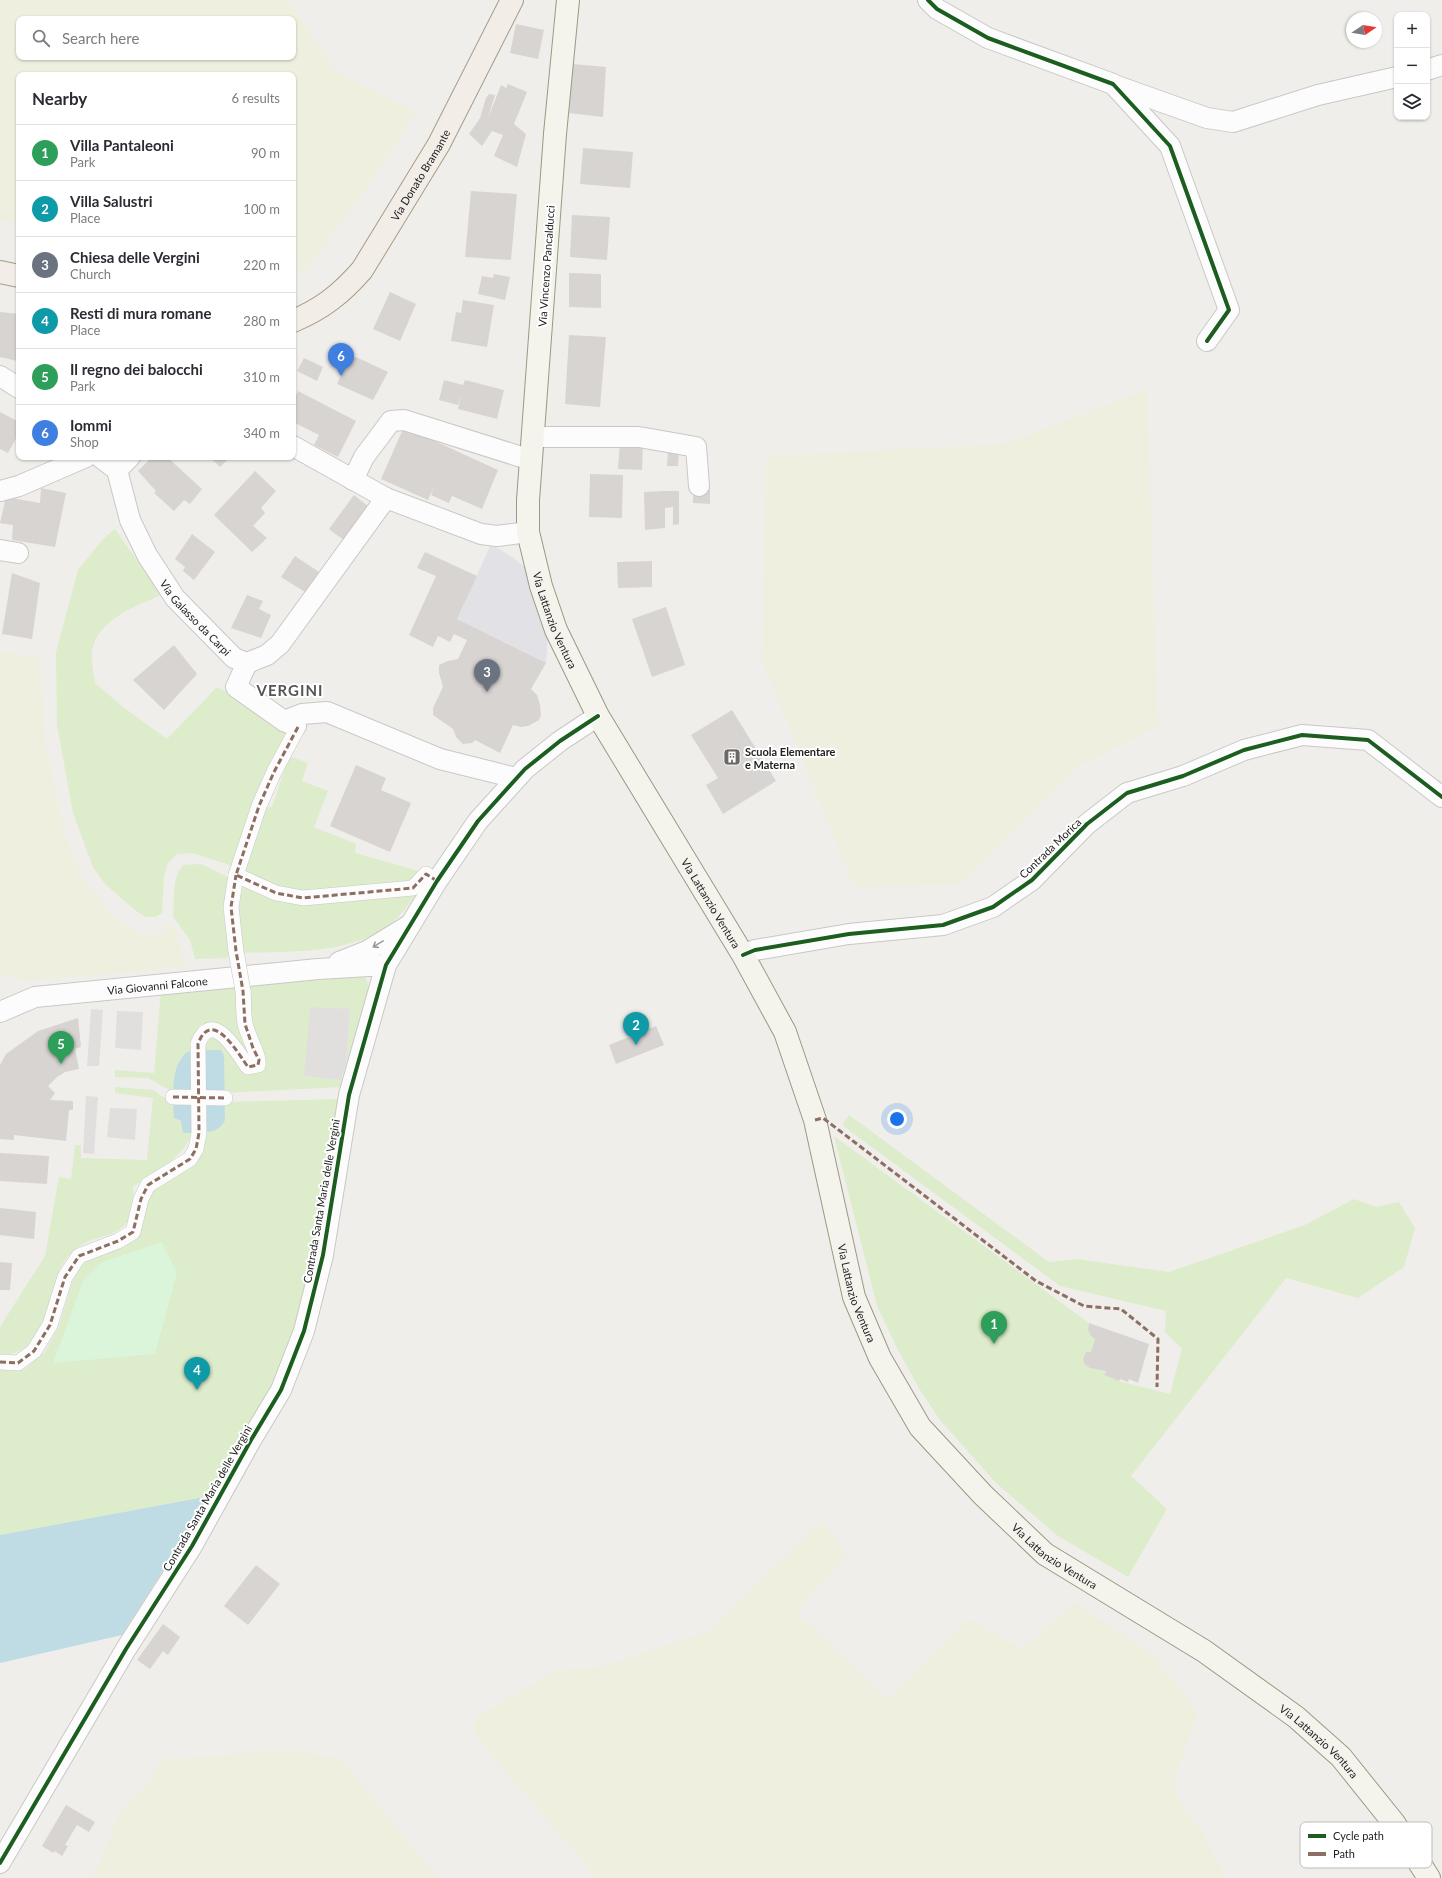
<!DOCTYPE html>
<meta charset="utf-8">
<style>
body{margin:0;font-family:Lato,sans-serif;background:#f2f2f3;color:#2b2b33}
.controls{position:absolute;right:12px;top:12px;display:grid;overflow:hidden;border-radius:8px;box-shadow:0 1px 3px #0004}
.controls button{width:36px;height:36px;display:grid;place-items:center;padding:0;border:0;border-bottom:1px solid #e1e1e2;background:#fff;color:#2b2b33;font:20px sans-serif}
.compass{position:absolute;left:1346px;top:12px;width:36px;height:36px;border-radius:50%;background:#fff;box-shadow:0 1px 3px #0004;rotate:78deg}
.you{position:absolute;left:897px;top:1119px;width:14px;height:14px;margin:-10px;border:3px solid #fff;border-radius:50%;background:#1a73e8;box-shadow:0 0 0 6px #1a73e833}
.badge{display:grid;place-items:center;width:26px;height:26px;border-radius:50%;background:#6a6968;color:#fff;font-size:13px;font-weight:700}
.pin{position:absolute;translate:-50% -33px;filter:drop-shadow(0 1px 2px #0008)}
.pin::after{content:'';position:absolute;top:21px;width:14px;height:12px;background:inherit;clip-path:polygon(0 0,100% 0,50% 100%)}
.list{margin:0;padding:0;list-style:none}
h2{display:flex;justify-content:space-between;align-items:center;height:52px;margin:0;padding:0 16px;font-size:17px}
h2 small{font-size:13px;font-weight:400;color:#7c7c81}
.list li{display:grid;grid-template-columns:26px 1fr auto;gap:12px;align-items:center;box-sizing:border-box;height:56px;padding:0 16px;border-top:1px solid #e1e1e2}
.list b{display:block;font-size:15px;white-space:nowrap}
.list p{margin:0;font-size:13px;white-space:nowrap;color:#7c7c81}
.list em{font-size:13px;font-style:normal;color:#7c7c81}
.icon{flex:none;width:22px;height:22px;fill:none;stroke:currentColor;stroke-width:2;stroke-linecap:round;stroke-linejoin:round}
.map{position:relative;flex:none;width:1442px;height:1878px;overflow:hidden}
.search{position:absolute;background:#fff;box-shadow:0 1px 3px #0004;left:16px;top:16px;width:280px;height:44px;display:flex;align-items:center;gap:10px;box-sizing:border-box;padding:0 14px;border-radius:8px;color:#7c7c81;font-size:15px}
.panel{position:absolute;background:#fff;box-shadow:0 1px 3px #0004;left:16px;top:72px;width:280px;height:388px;border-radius:8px}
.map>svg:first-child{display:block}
.farmland{fill:#efefdf;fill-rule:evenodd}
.grass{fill:#ddeccb}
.park{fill:#daf5da}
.parking{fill:#e0dfde}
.plaza{fill:#e2e1e5}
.water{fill:#bfdbe3}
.building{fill:#d7d4d2}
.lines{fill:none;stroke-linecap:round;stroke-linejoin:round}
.pedestrian-casing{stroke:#c9c8c7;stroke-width:16}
.minor-casing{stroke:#c9c8c7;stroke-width:22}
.secondary-casing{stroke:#999a82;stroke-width:24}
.primary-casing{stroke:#a79c86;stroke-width:24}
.pedestrian{stroke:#fdfcfc;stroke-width:15}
.minor{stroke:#fdfcfc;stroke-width:20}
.secondary{stroke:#f4f4ed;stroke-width:22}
.primary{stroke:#f3ede7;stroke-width:22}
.pedestrian-bridge-casing{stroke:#c9c8c7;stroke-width:16;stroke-linecap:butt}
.pedestrian-bridge{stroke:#fdfcfc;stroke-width:15}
.quiet{stroke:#8d6e63;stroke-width:3;stroke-dasharray:6 3;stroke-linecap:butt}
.cycleway-casing{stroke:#fff;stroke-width:6}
.cycleway{stroke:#1b5e20;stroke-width:4}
.oneway{stroke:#9a9a9a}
.labels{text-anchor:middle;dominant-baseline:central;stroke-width:4;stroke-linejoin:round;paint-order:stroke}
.street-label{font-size:11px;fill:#222;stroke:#fff}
.poi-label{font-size:11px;font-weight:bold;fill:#222;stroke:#fff;text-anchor:start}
.district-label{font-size:15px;font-weight:bold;letter-spacing:1px;fill:#555;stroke:#fff}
.key{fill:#fff;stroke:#bdbdbd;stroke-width:1}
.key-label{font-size:11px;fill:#222}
</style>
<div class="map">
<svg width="1442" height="1878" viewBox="0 0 1442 1878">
<rect width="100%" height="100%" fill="#f0eeeb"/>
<g class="farmland">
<path d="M0,0h287l8,9 41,63 80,40 -42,65 -65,91 -16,6v-199h-274v149l-19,-4zM19,19h274v38h-274z"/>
<polygon points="1147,389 1158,726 1076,768 960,885 854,887 762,661 766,456 1005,444"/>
<polygon points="0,651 40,658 45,740 65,835 81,877 118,921 142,935 162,935 168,921 176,930 185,967 27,981 6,976 0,970"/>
<polygon points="823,1521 847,1555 796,1612 888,1700 968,1618 1022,1649 1075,1602 1154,1655 1198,1712 1173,1785 1186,1813 1201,1829 1225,1878 597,1878 475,1736 474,1719 555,1670 601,1667 707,1632"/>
<polygon points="256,1751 304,1752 341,1759 438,1878 93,1878 121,1809 150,1780 161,1759 224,1756"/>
</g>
<g class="grass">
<path d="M115,529l46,66c-26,12 -64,24 -69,57 -1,9 2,22 3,31l28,24 44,32 50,-52 72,39 -35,76 -21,64 -41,-13 -15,1 -9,9 -4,13 -2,37 -7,4h-9l-10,-6 -31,-27 -12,-17 -20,-54 -16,-88 -1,-73 22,-82 24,-30z"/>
<polygon points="289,756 308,763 302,781 328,791 314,827 356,844 355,853 422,872 413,880 306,892 276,888 243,872 263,808 272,807"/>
<path d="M201,864l29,14 -7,32 6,38 -1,10 -33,1 -5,-19 -17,-23c2,-18 -2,-38 10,-52z"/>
<path d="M240,878l33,19 144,-4c-6,8 -12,17 -19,24 -39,39 -107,34 -158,36l-6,-45z"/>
<path d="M362,973c1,2 4,5 5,8 5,15 -12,64 -17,82l-4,1 4,-54 -46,66 37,4 1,7 -118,6v-37l-20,-6 4,-15 6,-1 40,38 -7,-91z"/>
<path d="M237,983l18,78 -45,-37h-8c-8,8 -10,15 -9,26l-14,10 -6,32 -25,-14 -33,-1v-7l39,3 7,-83z"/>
<path d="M115,1087l39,3 7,6 12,4 4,19 18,14c-8,10 -15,21 -25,29 -10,9 -25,16 -37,25 0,6 2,15 0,21 -8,31 -32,25 -52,37 -8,5 -14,12 -19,20 -4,6 -5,15 -8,23 -7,27 -19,70 -54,66v-27l45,-71 14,-79 12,2 4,-34h6v13l66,2 6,-62 -38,-5z"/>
<path d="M340,1099l-31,189 -26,81 -73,127 -210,39v-167l24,2 21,-18 14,-26 14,-46 8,-14 11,-9 26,-8 11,-8 20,-46 56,-62c21,-5 20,-11 20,-31z"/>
<path d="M849,1115l200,147 28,-3 92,13 136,-47 49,-26 22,8 23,-5 16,26 -11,39 -46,31 -72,-20 -155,198 36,33 -39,68 -70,-41 -62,-53 -56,-63 -20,-30 -21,-38 -22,-46 -43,-170 255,187c-1,7 -1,11 6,16l-4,13h-5l-3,7 2,6 5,3 16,3 -2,4 15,6 51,13 12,-45 -17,-17 1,-21 -106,-25 -218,-161z"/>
</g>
<polygon class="park" points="162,1242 177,1273 155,1354 53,1363 83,1281 102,1262"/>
<g class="parking">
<polygon points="310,1007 350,1009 346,1064 341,1080 304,1076"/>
<polygon points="91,1009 103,1010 99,1066 87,1066"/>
<polygon points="117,1011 143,1012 141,1050 115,1048"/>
<polygon points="86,1096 98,1097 94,1154 83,1153"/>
<polygon points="110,1108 137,1109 135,1140 107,1137"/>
</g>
<polygon class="plaza" points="491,544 512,557 527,569 548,633 546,663 457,619"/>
<g class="water">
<path d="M193,1050h28l3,6 1,64c-7,16 -28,13 -42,13l-2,-12 -7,-3c-1,-19 -5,-62 19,-68z"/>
<polygon points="210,1496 122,1635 0,1663 0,1535"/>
</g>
<g class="building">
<polygon points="516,24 544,30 538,59 510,53"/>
<polygon points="572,64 606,67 603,117 569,113"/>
<polygon points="508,84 527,92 514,124 526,134 517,167 494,156 503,135 492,131 482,146 469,134 480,118 486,98 489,94 495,95 488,118 501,85 506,88"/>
<polygon points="583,148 633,152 630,188 580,184"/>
<polygon points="471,191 517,194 511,260 465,257"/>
<polygon points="572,215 610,217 607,260 570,257"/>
<polygon points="569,273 601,274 601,308 569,307"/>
<polygon points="494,274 510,277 505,300 478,294 482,276 493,278"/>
<polygon points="390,292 416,304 400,341 373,329"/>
<polygon points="463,300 494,305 487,347 451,341 456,312 461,313"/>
<polygon points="0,312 19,314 19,351 17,361 0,357"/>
<polygon points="569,335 606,337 600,407 565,404"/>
<polygon points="356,357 388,372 373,400 337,384 347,363"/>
<polygon points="304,358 323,367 317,381 297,371"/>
<polygon points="444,380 463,385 465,380 504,390 497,419 458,409 461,393 458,405 439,400"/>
<polygon points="298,391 356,421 338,457 314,445 319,435 293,422 293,401"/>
<polygon points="0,412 19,422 19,433 8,453 0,449"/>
<polygon points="404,427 498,470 482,509 452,496 454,491 449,503 431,495 435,484 428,500 381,479"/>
<polygon points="620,443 643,443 642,470 618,469"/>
<polygon points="668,451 679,451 678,466 667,466"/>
<polygon points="152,457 167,457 202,489 190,504 184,500 174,511 154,493 156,491 138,471"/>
<polygon points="209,457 230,457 220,467"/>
<polygon points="255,471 276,491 261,508 265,513 253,526 267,538 252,552 214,515"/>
<polygon points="590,474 623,475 622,518 589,517"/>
<polygon points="41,488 66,493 55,547 12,540 13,525 0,523 6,497 40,503"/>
<polygon points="693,490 710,490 710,504 693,503"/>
<polygon points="664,491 679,491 679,524 673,525 673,507 665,508 665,528 645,530 644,492"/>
<polygon points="354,495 369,507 345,541 329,529"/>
<polygon points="192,534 215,552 194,580 183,571 185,567 175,559"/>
<polygon points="425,552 477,576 457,619 546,663 531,689 537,695 540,705 541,715 539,720 528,726 521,727 513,725 500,753 475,740 472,743 463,744 456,737 453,729 433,715 433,708 443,687 439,673 439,665 448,661 458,659 467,640 454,634 450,642 438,636 433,647 409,635 436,576 417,568"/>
<polygon points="295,556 319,572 305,592 281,577"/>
<polygon points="652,561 652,587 618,588 617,562"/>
<polygon points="12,573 40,583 32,639 2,634"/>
<polygon points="247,595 263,601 259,609 271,615 261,638 231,628"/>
<polygon points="666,607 685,665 652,677 632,619"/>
<polygon points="174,645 197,674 164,710 133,680"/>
<polygon points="732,710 776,781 723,814 706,785 718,778 691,735"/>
<polygon points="356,765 386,778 381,790 411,803 390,852 330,826"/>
<polygon points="78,1018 81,1047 75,1049 79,1069 65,1072 57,1077 48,1086 55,1093 50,1100 73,1101 73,1110 69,1110 66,1141 14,1135 14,1140 0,1139 0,1065 6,1054 38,1031"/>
<polygon points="656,1026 664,1045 616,1064 609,1045"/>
<polygon points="0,1153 49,1156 47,1184 0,1181"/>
<polygon points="0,1208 36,1212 34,1239 0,1235"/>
<polygon points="0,1262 12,1263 10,1290 0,1290"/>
<polygon points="1089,1323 1149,1344 1138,1383 1129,1379 1128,1382 1120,1379 1119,1381 1104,1375 1106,1371 1090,1368 1085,1365 1083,1359 1086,1352 1091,1352 1095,1339 1091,1336 1088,1330"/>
<polygon points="256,1565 280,1584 248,1625 224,1606"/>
<polygon points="163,1624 180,1637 168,1655 163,1651 150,1669 137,1660"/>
<polygon points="66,1805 95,1822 89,1832 77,1825 65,1845 68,1846 62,1856 55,1851 53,1853 42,1846"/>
</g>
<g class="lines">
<g class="pedestrian-casing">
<g id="pedestrian">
<polyline points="298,727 274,772 259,806 236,875 276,893 303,898 413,888 426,874 437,881"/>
<polyline points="236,951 231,907 236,875"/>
<polyline points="173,1097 225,1098"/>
<path d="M0,1362l18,1 16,-12 16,-26 15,-48 14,-21 39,-15 15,-9 8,-33 7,-14 42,-26 6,-10 3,-16 -1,-89c14,-38 41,11 50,23l10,-2c2,-10 -11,-29 -13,-42 -2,-10 -1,-21 -2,-32"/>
</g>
</g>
<g class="minor-casing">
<g id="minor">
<polyline points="928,0 937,9 988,38 1113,84 1170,146 1229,310 1207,341"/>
<polyline points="1427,70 1442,65"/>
<polyline points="1117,86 1207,118 1233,122 1318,95 1397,77"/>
<polyline points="0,376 19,388"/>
<polyline points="533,437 639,437 696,447 699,486"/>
<polyline points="293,446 386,498 481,534 497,536 528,532"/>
<polyline points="100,457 117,470 130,457"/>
<path id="s1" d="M117,470l13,50 17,35 28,43 59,60 13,5 20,-8 13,-11 106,-146"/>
<polyline points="353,480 364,457 391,421 404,420 531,460"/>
<polyline points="0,491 19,486 86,457"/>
<polyline points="0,550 18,553"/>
<polyline points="247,663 236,687 284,721 296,726"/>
<polyline points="284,721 302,714 327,712 440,759 516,778"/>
<polyline points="743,955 755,950 849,934 943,925 993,907 1032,880 1087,824 1127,793 1183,776 1244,750 1302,735 1368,740 1442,797"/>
<polyline points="339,962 367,951 408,926"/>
<path id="s2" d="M0,1012l35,-15 283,-28 68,-4"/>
<polyline points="0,1863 126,1649 192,1546 251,1440 281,1390 304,1331 323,1255 349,1095 386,965 437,881 478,821 525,769 560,741 598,716"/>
</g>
</g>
<g class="secondary-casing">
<g id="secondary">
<path id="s3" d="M568,0l-13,134 -27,366v32l13,54 15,44 42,86 145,239 42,77 30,88 39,177 26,61 40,69 63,68 62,59 159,97 92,66 45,40 53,66 35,55"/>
</g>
</g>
<g class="primary-casing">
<g id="primary">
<polyline points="0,272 19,276"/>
<path id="s4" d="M293,321c29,-12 48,-27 69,-51l77,-126 73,-144"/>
</g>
</g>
<use href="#pedestrian" class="pedestrian"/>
<use href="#minor" class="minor"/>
<use href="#secondary" class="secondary"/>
<use href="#primary" class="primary"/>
<g class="pedestrian-bridge-casing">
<polyline id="pedestrian-bridge" points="236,951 243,991"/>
</g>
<use href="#pedestrian-bridge" class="pedestrian-bridge"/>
<g class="quiet">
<polyline points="298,727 274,772 259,806 236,875 276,893 303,898 413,888 426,874 437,881"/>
<polyline points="173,1097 225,1098"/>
<polyline points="815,1120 823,1118 1036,1281 1084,1306 1121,1309 1158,1339 1157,1387"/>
<path d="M0,1362l18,1 16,-12 16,-26 15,-48 14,-21 39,-15 15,-9 8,-33 7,-14 42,-26 6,-10 3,-16 -1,-89c14,-38 41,11 50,23l10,-2 1,-5 -6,-12 -8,-24 -2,-33 -7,-40 -5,-44 5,-32"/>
</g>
<g class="cycleway-casing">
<g id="cycleway">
<polyline points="928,0 937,9 988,38 1113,84 1170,146 1229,310 1207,341"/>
<polyline points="743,955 755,950 849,934 943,925 993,907 1032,880 1087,824 1127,793 1183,776 1244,750 1302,735 1368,740 1442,797"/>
<polyline points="0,1863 126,1649 192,1546 251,1440 281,1390 304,1331 323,1255 349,1095 386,965 437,881 478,821 525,769 560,741 598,716"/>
</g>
</g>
<use href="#cycleway" class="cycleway"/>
</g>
<defs><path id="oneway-shaft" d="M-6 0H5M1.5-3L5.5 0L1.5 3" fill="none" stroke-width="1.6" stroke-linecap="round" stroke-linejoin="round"/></defs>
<use class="oneway" href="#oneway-shaft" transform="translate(378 944) rotate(149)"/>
<defs>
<g id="building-square" transform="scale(0.9)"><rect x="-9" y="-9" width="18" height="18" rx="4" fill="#6a6968" stroke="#fff"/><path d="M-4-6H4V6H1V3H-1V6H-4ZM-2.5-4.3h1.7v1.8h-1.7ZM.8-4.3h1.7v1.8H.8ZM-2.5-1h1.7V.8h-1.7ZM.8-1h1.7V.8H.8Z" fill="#fff"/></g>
</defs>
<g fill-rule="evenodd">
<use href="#building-square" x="732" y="757"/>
</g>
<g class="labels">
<g class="street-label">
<text stroke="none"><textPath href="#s4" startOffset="198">Via Donato Bramante</textPath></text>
<text transform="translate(546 266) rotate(-86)">Via Vincenzo Pancalducci</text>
<text stroke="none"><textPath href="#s1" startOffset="170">Via Galasso da Carpi</textPath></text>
<text stroke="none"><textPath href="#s3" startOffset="626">Via Lattanzio Ventura</textPath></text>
<text transform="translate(1050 848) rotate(-44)">Contrada Morica</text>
<text stroke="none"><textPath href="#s3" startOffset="950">Via Lattanzio Ventura</textPath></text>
<text stroke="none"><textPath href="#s2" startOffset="161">Via Giovanni Falcone</textPath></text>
<text transform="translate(321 1201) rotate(-80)">Contrada Santa Maria delle Vergini</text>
<text stroke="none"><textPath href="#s3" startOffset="1370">Via Lattanzio Ventura</textPath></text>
<text transform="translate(207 1498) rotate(-60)">Contrada Santa Maria delle Vergini</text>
<text stroke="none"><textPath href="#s3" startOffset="1706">Via Lattanzio Ventura</textPath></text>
<text stroke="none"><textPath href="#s3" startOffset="2030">Via Lattanzio Ventura</textPath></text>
</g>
<g class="poi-label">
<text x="745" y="751">Scuola Elementare<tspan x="745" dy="13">e Materna</tspan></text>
</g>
<g class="district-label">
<text x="290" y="690">VERGINI</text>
</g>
</g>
<rect x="1300" y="1822" width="132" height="46" rx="6" class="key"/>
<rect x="1308" y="1834" width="18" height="4" fill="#1b5e20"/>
<rect x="1308" y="1852" width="18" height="4" fill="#8d6e63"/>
<g class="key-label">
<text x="1333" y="1840">Cycle path</text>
<text x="1333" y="1858">Path</text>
</g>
</svg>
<div class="controls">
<button>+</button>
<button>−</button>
<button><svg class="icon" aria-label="layers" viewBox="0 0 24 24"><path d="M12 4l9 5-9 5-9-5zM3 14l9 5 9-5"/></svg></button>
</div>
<svg class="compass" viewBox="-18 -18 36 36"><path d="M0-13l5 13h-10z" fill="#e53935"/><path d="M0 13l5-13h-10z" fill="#7c7c81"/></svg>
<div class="you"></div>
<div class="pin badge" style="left:994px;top:1344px;background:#2e9e5b">1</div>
<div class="pin badge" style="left:636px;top:1045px;background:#0f9aa8">2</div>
<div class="pin badge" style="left:487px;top:692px;background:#6b7280">3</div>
<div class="pin badge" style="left:197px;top:1390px;background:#0f9aa8">4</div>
<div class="pin badge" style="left:61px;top:1064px;background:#2e9e5b">5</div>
<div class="pin badge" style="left:341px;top:376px;background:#3f7fe0">6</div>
<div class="search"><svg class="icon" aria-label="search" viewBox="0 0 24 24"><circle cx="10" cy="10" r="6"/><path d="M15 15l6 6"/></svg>Search here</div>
<section class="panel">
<h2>Nearby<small>6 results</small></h2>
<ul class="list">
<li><span class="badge" style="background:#2e9e5b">1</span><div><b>Villa Pantaleoni</b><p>Park</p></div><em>90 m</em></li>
<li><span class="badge" style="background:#0f9aa8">2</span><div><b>Villa Salustri</b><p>Place</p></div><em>100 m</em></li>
<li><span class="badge" style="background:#6b7280">3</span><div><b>Chiesa delle Vergini</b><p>Church</p></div><em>220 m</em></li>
<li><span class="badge" style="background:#0f9aa8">4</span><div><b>Resti di mura romane</b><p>Place</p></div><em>280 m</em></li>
<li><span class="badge" style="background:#2e9e5b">5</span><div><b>Il regno dei balocchi</b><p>Park</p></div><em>310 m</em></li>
<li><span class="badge" style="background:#3f7fe0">6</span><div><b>Iommi</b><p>Shop</p></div><em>340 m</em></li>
</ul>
</section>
</div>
